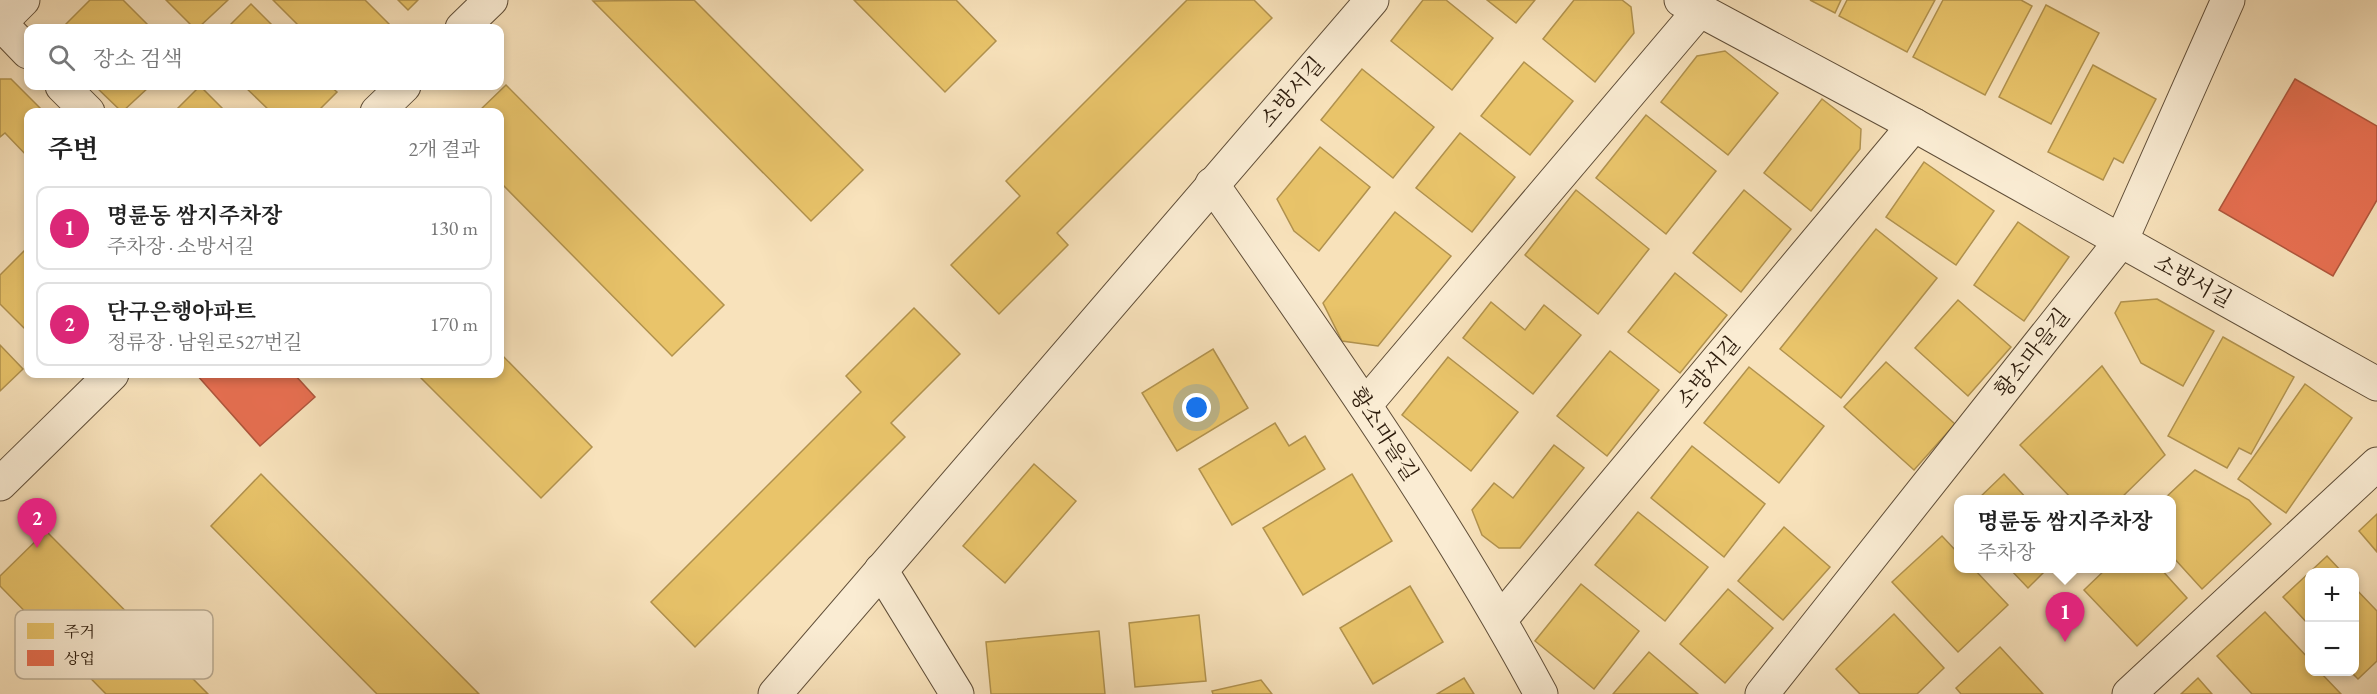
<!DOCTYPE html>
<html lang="ko">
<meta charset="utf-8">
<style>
body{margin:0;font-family:"EB Garamond","Noto Serif KR",serif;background:#f6f6f6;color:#222}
.controls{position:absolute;right:18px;bottom:18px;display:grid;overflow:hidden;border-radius:12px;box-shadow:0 3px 9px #0003}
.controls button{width:54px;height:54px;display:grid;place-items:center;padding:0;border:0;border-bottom:2px solid #e0e0e0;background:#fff;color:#222;font:30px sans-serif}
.you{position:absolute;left:1197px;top:408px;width:21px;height:21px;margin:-15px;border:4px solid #fff;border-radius:50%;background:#1a73e8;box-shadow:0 0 0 9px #1a73e833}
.badge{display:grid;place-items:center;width:39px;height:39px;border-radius:50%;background:#db2777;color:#fff;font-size:20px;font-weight:700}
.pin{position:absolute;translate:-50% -50px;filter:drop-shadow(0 2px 3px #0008)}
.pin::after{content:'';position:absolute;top:32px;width:21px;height:18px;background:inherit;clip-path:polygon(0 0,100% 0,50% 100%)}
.popup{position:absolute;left:1954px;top:495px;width:222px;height:78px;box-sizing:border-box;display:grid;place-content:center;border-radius:12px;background:#fff;filter:drop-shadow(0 2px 4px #0005);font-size:20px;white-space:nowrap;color:#767676}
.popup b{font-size:22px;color:#222}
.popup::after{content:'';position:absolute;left:50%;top:100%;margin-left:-12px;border:12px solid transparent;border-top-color:#fff}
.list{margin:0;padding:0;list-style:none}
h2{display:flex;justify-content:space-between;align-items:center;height:78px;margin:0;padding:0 24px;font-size:26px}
h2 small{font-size:20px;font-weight:400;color:#767676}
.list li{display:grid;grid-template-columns:39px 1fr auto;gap:18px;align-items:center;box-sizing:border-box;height:84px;margin:0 12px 12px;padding:0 12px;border:2px solid #e0e0e0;border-radius:12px}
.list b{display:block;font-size:22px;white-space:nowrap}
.list p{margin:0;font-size:20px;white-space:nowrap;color:#767676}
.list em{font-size:20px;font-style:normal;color:#767676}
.icon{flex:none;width:33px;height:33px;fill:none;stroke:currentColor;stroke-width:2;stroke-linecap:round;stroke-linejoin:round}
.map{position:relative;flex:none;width:2377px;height:694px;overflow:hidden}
.search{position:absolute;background:#fff;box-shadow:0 3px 9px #0003;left:24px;top:24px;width:480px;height:66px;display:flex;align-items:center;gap:15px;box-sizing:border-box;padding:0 21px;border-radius:12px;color:#767676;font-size:22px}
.panel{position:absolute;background:#fff;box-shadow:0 3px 9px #0003;left:24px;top:108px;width:480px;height:270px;border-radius:12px}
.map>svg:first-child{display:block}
.homes{fill:#e9c46a;stroke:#b1924e;stroke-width:1.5}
.shops{fill:#e76f51;stroke:#af563c;stroke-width:1.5}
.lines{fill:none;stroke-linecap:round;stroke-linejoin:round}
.minor-casing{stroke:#604e38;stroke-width:35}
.minor{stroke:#faecd3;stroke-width:33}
.labels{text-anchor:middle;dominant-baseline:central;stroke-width:6;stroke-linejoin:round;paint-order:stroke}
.street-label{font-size:22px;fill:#2d1c0c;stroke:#faecd3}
.key{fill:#faecd3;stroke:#bcae97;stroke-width:1.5}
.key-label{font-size:16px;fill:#2d1c0c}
</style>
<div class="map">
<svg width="2377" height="694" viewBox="0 0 2377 694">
<rect width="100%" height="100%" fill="#f8e2bb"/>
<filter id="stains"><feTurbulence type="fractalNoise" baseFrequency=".00333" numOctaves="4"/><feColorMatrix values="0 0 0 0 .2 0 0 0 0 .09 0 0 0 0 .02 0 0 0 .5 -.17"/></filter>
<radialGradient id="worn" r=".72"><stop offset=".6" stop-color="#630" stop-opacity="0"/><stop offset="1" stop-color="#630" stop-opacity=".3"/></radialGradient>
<g class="homes">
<polygon points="90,0 123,0 151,28 62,28"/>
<polygon points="166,0 228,0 198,28 194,28"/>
<polygon points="273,0 365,0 393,28 301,28"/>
<polygon points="398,0 418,0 408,10"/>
<polygon points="694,0 863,170 811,221 593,1"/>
<polygon points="854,0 956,0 996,41 945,92"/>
<polygon points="1187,0 1254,0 1272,18 1057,233 1068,245 999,314 951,265 1020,196 1006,181"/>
<polygon points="1423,0 1446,0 1493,38 1452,90 1391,41"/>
<polygon points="1487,0 1535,0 1516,23"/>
<polygon points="1574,0 1622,0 1631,7 1634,33 1595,82 1543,39"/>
<polygon points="1810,0 1841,0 1835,13"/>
<polygon points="1847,0 1935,0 1907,52 1839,16"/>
<polygon points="1943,0 2021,0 2032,6 1985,95 1913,57"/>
<polygon points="251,4 275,28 227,28"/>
<polygon points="2046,5 2099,33 2051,124 1999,97"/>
<polygon points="1725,51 1778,93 1728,155 1661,102 1697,56"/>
<polygon points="1524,62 1573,101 1530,155 1481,116"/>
<polygon points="2093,65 2156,99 2123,163 2114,158 2103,180 2048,152"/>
<polygon points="1362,69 1434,127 1393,178 1321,120"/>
<polygon points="0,79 11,79 44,112 28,112 28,157 5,133 0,137"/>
<polygon points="506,85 724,305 672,356 500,182 500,112 478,112"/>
<polygon points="95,86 150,86 122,112"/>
<polygon points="200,86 226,112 174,112"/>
<polygon points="244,86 330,86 337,92 317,112 271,112"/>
<polygon points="1822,99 1861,129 1860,149 1811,211 1764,173"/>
<polygon points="1646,115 1716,171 1666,234 1596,178"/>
<polygon points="1460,133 1515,177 1472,232 1416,188"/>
<polygon points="1320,147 1370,187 1319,251 1294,231 1277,199"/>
<polygon points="1924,162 1994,211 1956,265 1886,217"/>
<polygon points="1576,190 1649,249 1598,314 1525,255"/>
<polygon points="1744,190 1791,229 1741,292 1693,253"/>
<polygon points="1395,212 1451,256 1378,346 1342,341 1323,303"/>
<polygon points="2018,222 2069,257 2024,321 1974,285"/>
<polygon points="1876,229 1937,278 1841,398 1780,349"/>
<polygon points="28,247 28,332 0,304 0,275"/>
<polygon points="1675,273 1727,315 1680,373 1628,332"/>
<polygon points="2157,299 2214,331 2183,386 2141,363 2115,313 2121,302"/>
<polygon points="1958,300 2011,347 1968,396 1915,348"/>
<polygon points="1491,302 1525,330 1544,305 1581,335 1533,394 1463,338"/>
<polygon points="914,308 960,354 891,423 905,437 695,647 651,602 861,392 846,376"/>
<polygon points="2223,337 2294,377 2251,454 2239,448 2227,468 2168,436"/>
<polygon points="0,345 23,369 0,391"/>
<polygon points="1213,349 1248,408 1177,451 1142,393"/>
<polygon points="1610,351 1659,390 1607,456 1557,416"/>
<polygon points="500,353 592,447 541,498 417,374 500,374"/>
<polygon points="1448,357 1518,412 1471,471 1402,415"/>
<polygon points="1886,362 1955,424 1914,470 1844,407"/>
<polygon points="2102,366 2165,455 2119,500 2073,500 2020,445"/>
<polygon points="1749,367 1824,426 1779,483 1704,423"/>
<polygon points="2305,384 2352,418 2286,513 2238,479"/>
<polygon points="1275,423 1289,446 1305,436 1325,469 1232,525 1199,469"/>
<polygon points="1554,445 1584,468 1520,548 1499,548 1482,535 1472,510 1494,483 1513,498"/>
<polygon points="1692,446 1765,504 1724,557 1651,498"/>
<polygon points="1034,464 1076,501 1005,583 963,546"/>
<polygon points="2195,470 2249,500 2271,524 2202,589 2172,556 2172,500 2163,500"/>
<polygon points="261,474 479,694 377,694 211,526"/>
<polygon points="1352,474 1392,541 1303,595 1263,528"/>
<polygon points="2004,474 2028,500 1977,500"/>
<polygon points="1638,512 1708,567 1665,621 1595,565"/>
<polygon points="2377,514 2377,552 2359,531"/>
<polygon points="1784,527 1830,567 1783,620 1738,581"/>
<polygon points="46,531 208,694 106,694 0,586 0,576"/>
<polygon points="1942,536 1958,553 1958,568 1973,568 2008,605 1958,652 1892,582"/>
<polygon points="2327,556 2342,572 2310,572 2310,626 2283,597"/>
<polygon points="2009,568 2048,568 2028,588"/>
<polygon points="2107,568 2160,568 2187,598 2137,646 2084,590"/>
<polygon points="1581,584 1639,631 1594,689 1535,641"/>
<polygon points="1410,586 1443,642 1373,684 1340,628"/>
<polygon points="2354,587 2377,611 2377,661 2358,679 2351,672 2354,672"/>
<polygon points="1728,589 1773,628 1725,683 1680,644"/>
<polygon points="2265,612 2310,660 2310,672 2320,672 2341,694 2252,694 2217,656"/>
<polygon points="1894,614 1944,668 1917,694 1860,694 1836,669"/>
<polygon points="1199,615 1206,681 1135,687 1129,623"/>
<polygon points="1099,631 1105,694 991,694 986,642"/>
<polygon points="2000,647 2043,694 1961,694 1956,688"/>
<polygon points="1649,652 1698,694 1613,694"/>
<polygon points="1464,678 1474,694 1437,694"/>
<polygon points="2198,678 2212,694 2181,694"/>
<polygon points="1261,680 1272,694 1213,694 1212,691"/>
</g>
<g class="shops">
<polygon points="2295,79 2377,126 2377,200 2333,276 2219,210"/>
<polygon points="196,374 294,374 315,397 260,446"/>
</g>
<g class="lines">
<g class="minor-casing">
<g id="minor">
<polyline points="1681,0 1914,125 2377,384"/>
<polyline points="0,23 28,52"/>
<polyline points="0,23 23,0"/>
<polyline points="462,28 491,0"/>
<polyline points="62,86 88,112"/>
<polyline points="377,112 404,86"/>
<path d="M1212,184c116,166 233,331 329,510"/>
<polyline points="1366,404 1699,11"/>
<polyline points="0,484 112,374"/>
<polyline points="881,570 957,694"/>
<polyline points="1501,619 1914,125"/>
<polyline points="775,694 1372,0"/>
<polyline points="1762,694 2121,241 2228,0"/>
<polyline points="2129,694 2377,464"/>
</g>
</g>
<use href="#minor" class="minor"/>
</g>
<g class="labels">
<g class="street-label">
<text transform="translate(1292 92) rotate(-49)">소방서길</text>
<text transform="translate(2193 281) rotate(29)">소방서길</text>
<text transform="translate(2032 353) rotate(-52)">황소마을길</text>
<text transform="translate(1708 372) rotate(-50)">소방서길</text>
<text transform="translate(1384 434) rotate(57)">황소마을길</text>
</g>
</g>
<rect x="15" y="610" width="198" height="69" rx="9" class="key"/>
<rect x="27" y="623" width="27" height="16" fill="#e9c46a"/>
<rect x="27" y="650" width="27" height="16" fill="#e76f51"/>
<g class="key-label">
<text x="64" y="637">주거</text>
<text x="64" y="664">상업</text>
</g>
<rect width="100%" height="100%" filter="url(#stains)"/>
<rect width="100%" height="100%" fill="url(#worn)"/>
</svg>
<div class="controls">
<button>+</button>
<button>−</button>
</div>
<div class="you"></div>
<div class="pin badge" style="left:2065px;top:642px">1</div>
<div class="popup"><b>명륜동 쌈지주차장</b>주차장</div>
<div class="pin badge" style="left:37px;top:548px">2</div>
<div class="search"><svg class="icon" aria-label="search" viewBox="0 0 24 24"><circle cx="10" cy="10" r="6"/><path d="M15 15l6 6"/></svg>장소 검색</div>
<section class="panel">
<h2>주변<small>2개 결과</small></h2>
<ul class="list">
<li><span class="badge">1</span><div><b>명륜동 쌈지주차장</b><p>주차장 · 소방서길</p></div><em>130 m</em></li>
<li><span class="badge">2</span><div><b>단구은행아파트</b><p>정류장 · 남원로527번길</p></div><em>170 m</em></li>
</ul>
</section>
</div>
